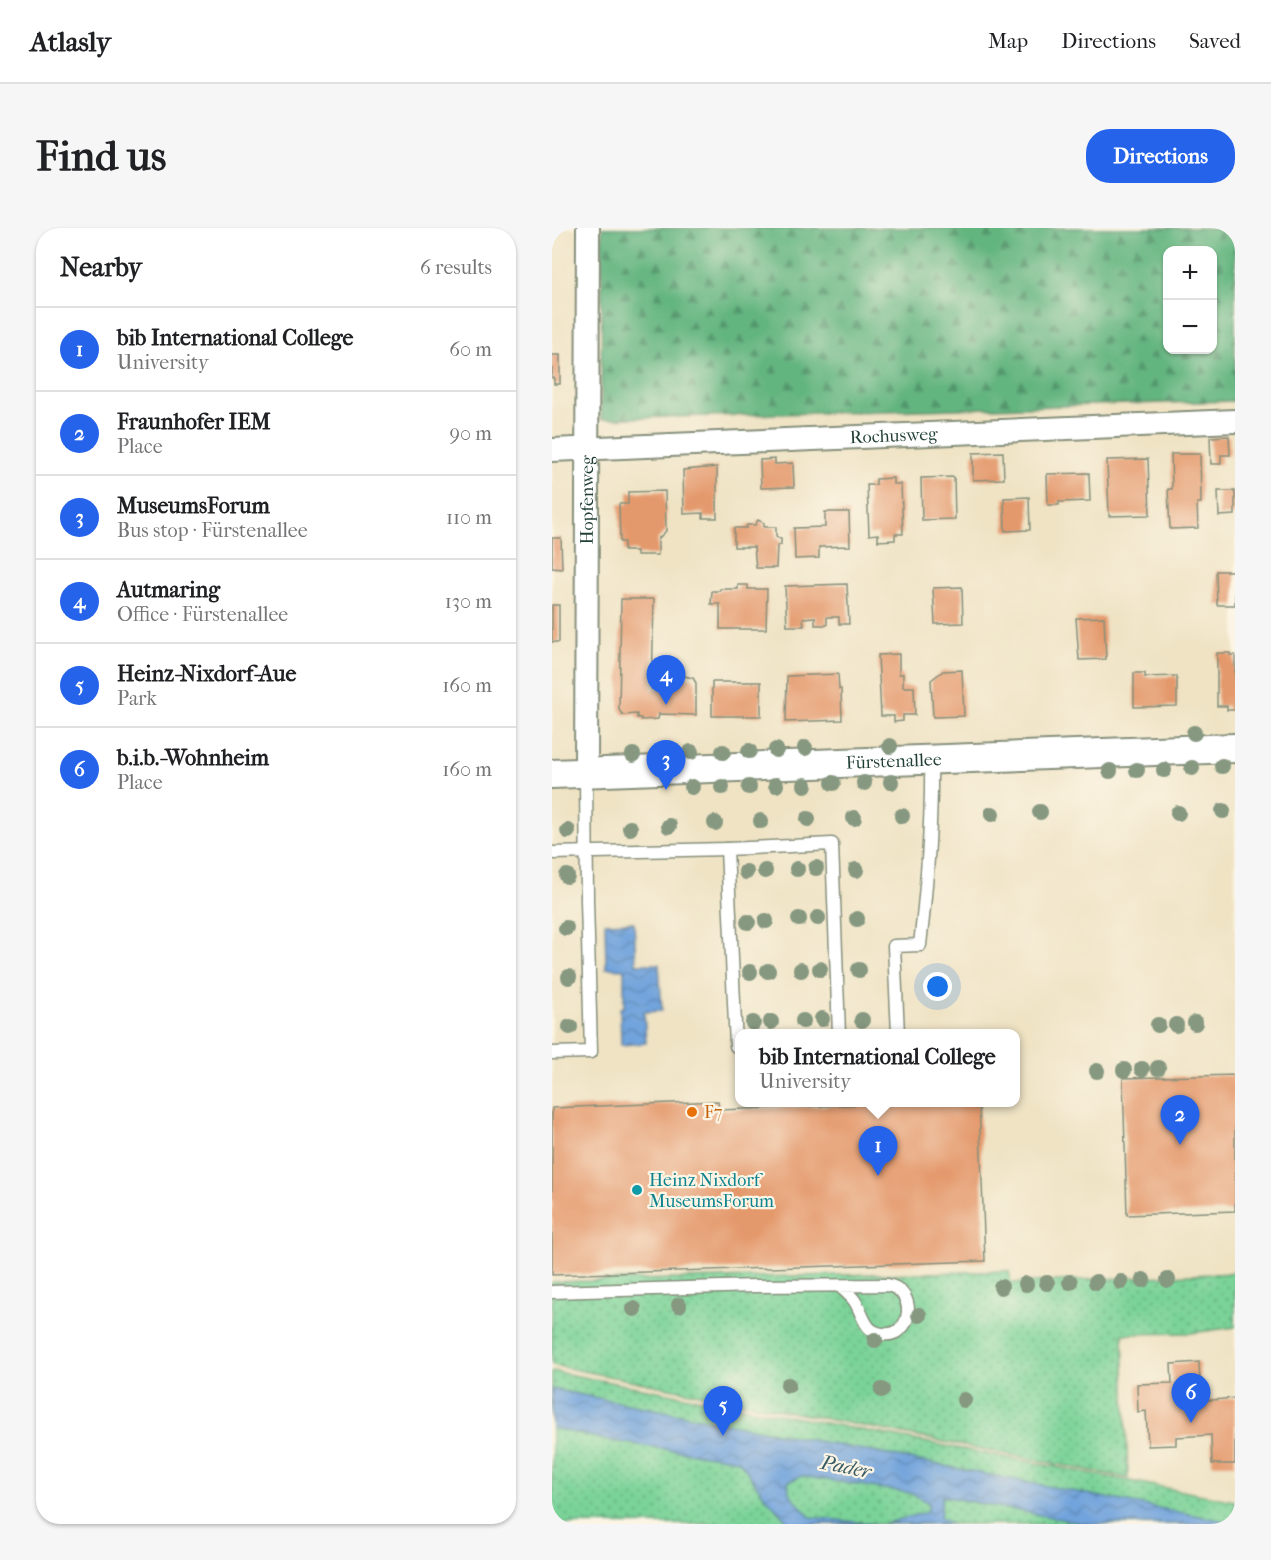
<!DOCTYPE html>
<meta charset="utf-8">
<style>
body{margin:0;font-family:"IM FELL French Canon",serif;background:#f6f6f6;color:#202124}
.controls{position:absolute;right:18px;top:18px;display:grid;overflow:hidden;border-radius:12px;box-shadow:0 2px 4px #0004}
.controls button{width:54px;height:54px;display:grid;place-items:center;padding:0;border:0;border-bottom:2px solid #e0e0e0;background:#fff;color:#202124;font:30px sans-serif}
.you{position:absolute;left:386px;top:759px;width:21px;height:21px;margin:-15px;border:4px solid #fff;border-radius:50%;background:#1a73e8;box-shadow:0 0 0 9px #1a73e833}
.badge{display:grid;place-items:center;width:39px;height:39px;border-radius:50%;background:#2563eb;color:#fff;font-size:20px;font-weight:700}
.pin{position:absolute;translate:-50% -50px;filter:drop-shadow(0 2px 3px #0008)}
.pin::after{content:'';position:absolute;top:32px;width:21px;height:18px;background:inherit;clip-path:polygon(0 0,100% 0,50% 100%)}
.popup{position:absolute;left:183px;top:801px;width:285px;height:78px;box-sizing:border-box;display:grid;place-content:center;border-radius:12px;background:#fff;filter:drop-shadow(0 2px 4px #0005);font-size:20px;white-space:nowrap;color:#757577}
.popup b{font-size:22px;color:#202124}
.popup::after{content:'';position:absolute;left:50%;top:100%;margin-left:-12px;border:12px solid transparent;border-top-color:#fff}
.list{margin:0;padding:0;list-style:none}
h2{display:flex;justify-content:space-between;align-items:center;height:78px;margin:0;padding:0 24px;font-size:26px}
h2 small{font-size:20px;font-weight:400;color:#757577}
.list li{display:grid;grid-template-columns:39px 1fr auto;gap:18px;align-items:center;box-sizing:border-box;height:84px;padding:0 24px;border-top:2px solid #e0e0e0}
.list b{display:block;font-size:22px;white-space:nowrap}
.list p{margin:0;font-size:20px;white-space:nowrap;color:#757577}
.list em{font-size:20px;font-style:normal;color:#757577}
.map{position:relative;flex:none;width:683px;height:1296px;overflow:hidden;border-radius:24px}
header{display:flex;align-items:center;gap:36px;box-sizing:border-box;height:84px;padding:0 30px;background:#fff;border-bottom:2px solid #e0e0e0}
header strong{font-size:28px}
nav{display:flex;gap:33px;margin-inline-start:auto;font-size:21px}
.intro{display:flex;align-items:center;justify-content:space-between;box-sizing:border-box;height:144px;padding:0 36px}
h1{margin:0;font-size:42px}
.button{padding:15px 27px;border-radius:24px;background:#2563eb;color:#fff;font-size:21px;font-weight:700}
main{display:flex;gap:36px;padding:0 36px}
aside{flex:1;background:#fff;border-radius:24px;box-shadow:0 2px 4px #0004}
.map>svg:first-child{display:block}
.grass{fill:url(#grass-dots);stroke:#4c8866;stroke-width:1.5}
.forest{fill:url(#forest-firs);stroke:#41795a;stroke-width:1.5;fill-rule:evenodd}
.water{fill:url(#water-waves);stroke:#487088;stroke-width:1.5}
.building{fill:#e4996c}
.lines{fill:none;stroke-linecap:round;stroke-linejoin:round}
.service-casing{stroke:#87907c;stroke-width:15}
.minor-casing{stroke:#87907c;stroke-width:26}
.tertiary-casing{stroke:#87907c;stroke-width:32}
.service{stroke:#fff;stroke-width:12}
.minor{stroke:#fff;stroke-width:22}
.tertiary{stroke:#fff;stroke-width:28}
.tree{fill:#869880}
.food-dot{fill:#e8710a;stroke:#fcf5e5;stroke-width:2}
.culture-dot{fill:#0f9aa8;stroke:#fcf5e5;stroke-width:2}
.labels{text-anchor:middle;dominant-baseline:central;stroke-width:4.5;stroke-linejoin:round;paint-order:stroke}
.street-label{font-size:18px;fill:#1f3d34;stroke:#fcf5e5}
.food-label{font-size:18px;fill:#c56008;stroke:#fcf5e5;text-anchor:start}
.culture-label{font-size:18px;fill:#0d838f;stroke:#fcf5e5;text-anchor:start}
.water-label{font-size:20px;font-style:italic;fill:#385c66;stroke:#fcf5e5}
</style>
<header>
<strong>Atlasly</strong>
<nav><a>Map</a><a>Directions</a><a>Saved</a></nav>
</header>
<div class="intro"><h1>Find us</h1><a class="button">Directions</a></div>
<main>
<aside>
<h2>Nearby<small>6 results</small></h2>
<ul class="list">
<li><span class="badge">1</span><div><b>bib International College</b><p>University</p></div><em>60 m</em></li>
<li><span class="badge">2</span><div><b>Fraunhofer IEM</b><p>Place</p></div><em>90 m</em></li>
<li><span class="badge">3</span><div><b>MuseumsForum</b><p>Bus stop · Fürstenallee</p></div><em>110 m</em></li>
<li><span class="badge">4</span><div><b>Autmaring</b><p>Office · Fürstenallee</p></div><em>130 m</em></li>
<li><span class="badge">5</span><div><b>Heinz-Nixdorf-Aue</b><p>Park</p></div><em>160 m</em></li>
<li><span class="badge">6</span><div><b>b.i.b.-Wohnheim</b><p>Place</p></div><em>160 m</em></li>
</ul>
</aside>
<div class="map">
<svg width="683" height="1296" viewBox="0 0 683 1296">
<defs>
<pattern id="grass-dots" width="8" height="8" patternUnits="userSpaceOnUse" patternTransform="scale(1.5)"><rect width="8" height="8" fill="#7ad398"/><path d="M2 2h.1M6 6h.1" fill="none" stroke="#63ac7d" stroke-width="1.8" stroke-linecap="round"/></pattern>
<pattern id="forest-firs" width="22" height="20" patternUnits="userSpaceOnUse" patternTransform="scale(1.5)"><rect width="22" height="20" fill="#63b580"/><path d="M5 1l3.5 6h-7zM16 11l3.5 6h-7z" fill="#51946a"/></pattern>
<pattern id="water-waves" width="16" height="10" patternUnits="userSpaceOnUse" patternTransform="scale(1.5)"><rect width="16" height="10" fill="#71a3dc"/><path d="M0 5q4-4 8 0t8 0" fill="none" stroke="#5c86b3"/></pattern>
</defs>
<rect width="100%" height="100%" fill="#fcf5e5"/>
<filter id="ink" filterUnits="userSpaceOnUse"><feTurbulence type="fractalNoise" baseFrequency=".0167" numOctaves="2"/><feDisplacementMap in="SourceGraphic" scale="12" xChannelSelector="R" yChannelSelector="G"/><feConvolveMatrix kernelMatrix="1 2 1 2 8 2 1 2 1" color-interpolation-filters="sRGB"/></filter>
<filter id="wash" filterUnits="userSpaceOnUse"><feTurbulence type="fractalNoise" baseFrequency=".008" numOctaves="4" result="noise"/><feDisplacementMap in="SourceGraphic" scale="24" xChannelSelector="R" yChannelSelector="G"/><feGaussianBlur stdDeviation="1.35" result="paint"/><feColorMatrix in="noise" values="0 0 0 0 0 0 0 0 0 0 0 0 0 0 0 0 0 1.4 0 .05"/><feComposite in="paint" operator="in"/></filter>
<g filter="url(#wash)">
<rect width="100%" height="100%" fill="#efe3c4"/>
<g class="grass">
<polygon points="457,1043 459,1055 683,1045 683,1099 639,1105 571,1106 576,1250 0,1137 0,1054"/>
<polygon points="0,1143 683,1273 683,1296 0,1296"/>
</g>
<path class="forest" d="M50,0h633v173l-634,18zM616,22h44v100h-44z"/>
<g class="water">
<polygon points="82,694 84,736 107,736 110,783 92,784 94,815 69,817 68,780 72,779 72,741 54,740 53,695"/>
<polygon points="0,1161 683,1295 683,1296 534,1296 390,1268 388,1290 400,1296 331,1296 375,1284 377,1275 358,1265 249,1248 236,1254 237,1265 258,1289 323,1296 238,1296 211,1266 187,1232 54,1212 0,1200"/>
</g>
<g id="blocks">
<g class="building">
<polygon points="0,127 8,127 8,156 2,156 2,150 0,150"/>
<polygon points="677,208 678,227 669,227 669,236 659,236 658,209"/>
<polygon points="451,224 452,251 421,252 421,225"/>
<polygon points="619,226 648,226 649,275 645,275 646,300 618,301 616,261 620,261"/>
<polygon points="223,231 223,236 241,235 242,259 209,260 208,232"/>
<polygon points="596,231 598,287 557,288 555,232"/>
<polygon points="165,239 165,290 151,290 151,285 132,286 131,242"/>
<polygon points="537,245 538,273 507,274 507,277 496,277 495,246"/>
<polygon points="402,249 403,291 370,292 369,250"/>
<polygon points="341,250 341,256 349,256 351,306 343,306 343,312 326,313 326,306 317,307 315,257 324,257 324,251"/>
<polygon points="113,263 114,303 106,311 106,327 85,327 85,323 72,323 72,314 68,314 67,276 76,276 76,264"/>
<polygon points="666,263 683,263 683,287 667,288"/>
<polygon points="477,269 478,302 453,303 452,270"/>
<polygon points="273,284 297,284 298,318 267,319 267,330 243,331 242,300 273,299"/>
<polygon points="206,292 212,295 212,299 224,299 224,309 229,311 229,317 225,318 224,340 204,340 202,319 182,319 182,300 194,300 195,297 203,297"/>
<polygon points="0,310 9,310 10,341 0,340"/>
<polygon points="664,343 683,343 683,377 665,377"/>
<polygon points="295,356 297,396 287,396 287,389 275,389 275,397 263,397 263,389 251,390 252,398 235,398 233,358"/>
<polygon points="186,357 196,357 196,361 215,361 214,401 168,401 168,376 159,376 160,363 168,363 168,361 186,361"/>
<polygon points="410,359 411,395 383,396 381,360"/>
<polygon points="69,371 102,371 100,461 111,461 110,456 127,456 132,448 141,450 144,455 144,487 107,486 106,491 89,492 89,490 85,490 85,486 71,487 67,482"/>
<rect x="0" y="377" width="7" height="37"/>
<polygon points="552,389 554,431 527,432 524,390"/>
<polygon points="665,425 678,425 678,427 683,427 683,482 675,482 675,478 665,478"/>
<polygon points="347,426 347,446 351,446 351,459 362,459 363,487 351,487 351,493 342,494 342,488 329,488 326,427"/>
<polygon points="410,442 412,488 381,489 379,452 391,443"/>
<polygon points="582,445 593,445 593,449 625,448 625,478 582,479"/>
<polygon points="286,446 287,461 289,461 290,492 234,494 235,448"/>
<rect x="160" y="454" width="49" height="34"/>
<polygon points="683,847 683,983 575,987 571,850"/>
<polygon points="166,873 167,882 372,874 427,874 433,1033 0,1047 0,880"/>
<polygon points="647,1134 649,1173 683,1170 683,1236 660,1236 659,1207 624,1209 624,1217 596,1218 594,1183 586,1184 585,1156 620,1155 619,1136"/>
</g>
</g>
</g>
<g filter="url(#ink)">
<use href="#blocks" fill-opacity="0" stroke="#87907c" stroke-width="1.5"/>
<g class="lines">
<g class="service-casing">
<g id="service">
<polyline points="0,625 175,621"/>
<path d="M346,806l-4,-88 26,-1c7,-61 12,-123 11,-185"/>
<polyline points="188,818 184,818 175,621 280,616 287,806"/>
<polyline points="0,825 39,824 35,672 34,545"/>
<path d="M0,1064l204,-6 131,-1c31,5 26,53 -4,49 -20,-2 -19,-20 -29,-34 -4,-5 -9,-9 -13,-13"/>
</g>
</g>
<g class="minor-casing">
<g id="minor">
<path id="s1" d="M0,222l683,-29"/>
<path id="s2" d="M34,545l2,-545"/>
</g>
</g>
<g class="tertiary-casing">
<g id="tertiary">
<path id="s3" d="M0,546l683,-26"/>
</g>
</g>
<use href="#service" class="service"/>
<use href="#minor" class="minor"/>
<use href="#tertiary" class="tertiary"/>
</g>
<g class="tree">
<circle cx="642" cy="505" r="8"/>
<circle cx="338" cy="518" r="8"/>
<circle cx="253" cy="520" r="8"/>
<circle cx="224" cy="522" r="8"/>
<circle cx="197" cy="523" r="8"/>
<circle cx="111" cy="524" r="8"/>
<circle cx="139" cy="524" r="8"/>
<circle cx="171" cy="524" r="8"/>
<circle cx="81" cy="527" r="8"/>
<circle cx="670" cy="538" r="8"/>
<circle cx="640" cy="540" r="8"/>
<circle cx="585" cy="542" r="8"/>
<circle cx="612" cy="542" r="8"/>
<circle cx="558" cy="543" r="8"/>
<circle cx="339" cy="554" r="8"/>
<circle cx="281" cy="555" r="8"/>
<circle cx="312" cy="555" r="8"/>
<circle cx="224" cy="557" r="8"/>
<circle cx="253" cy="557" r="8"/>
<circle cx="140" cy="559" r="8"/>
<circle cx="170" cy="559" r="8"/>
<circle cx="197" cy="559" r="8"/>
<circle cx="671" cy="583" r="8"/>
<circle cx="488" cy="584" r="8"/>
<circle cx="626" cy="585" r="8"/>
<circle cx="440" cy="586" r="8"/>
<circle cx="350" cy="588" r="8"/>
<circle cx="302" cy="590" r="8"/>
<circle cx="256" cy="591" r="8"/>
<circle cx="209" cy="593" r="8"/>
<circle cx="163" cy="595" r="8"/>
<circle cx="117" cy="598" r="8"/>
<circle cx="78" cy="600" r="8"/>
<circle cx="16" cy="603" r="8"/>
<circle cx="264" cy="640" r="8"/>
<circle cx="245" cy="641" r="8"/>
<circle cx="304" cy="642" r="8"/>
<circle cx="213" cy="643" r="8"/>
<circle cx="194" cy="644" r="8"/>
<circle cx="15" cy="648" r="8"/>
<circle cx="266" cy="690" r="8"/>
<circle cx="247" cy="691" r="8"/>
<circle cx="305" cy="691" r="8"/>
<circle cx="214" cy="693" r="8"/>
<circle cx="196" cy="694" r="8"/>
<circle cx="14" cy="700" r="8"/>
<circle cx="268" cy="741" r="8"/>
<circle cx="249" cy="742" r="8"/>
<circle cx="307" cy="742" r="8"/>
<circle cx="216" cy="743" r="8"/>
<circle cx="198" cy="744" r="8"/>
<circle cx="17" cy="749" r="8"/>
<circle cx="270" cy="791" r="8"/>
<circle cx="310" cy="792" r="8"/>
<circle cx="251" cy="793" r="8"/>
<circle cx="219" cy="794" r="8"/>
<circle cx="201" cy="795" r="8"/>
<circle cx="643" cy="795" r="8"/>
<circle cx="606" cy="797" r="8"/>
<circle cx="624" cy="797" r="8"/>
<circle cx="18" cy="799" r="8"/>
<circle cx="606" cy="840" r="8"/>
<circle cx="590" cy="841" r="8"/>
<circle cx="572" cy="842" r="8"/>
<circle cx="545" cy="843" r="8"/>
<circle cx="591" cy="1052" r="8"/>
<circle cx="616" cy="1052" r="8"/>
<circle cx="518" cy="1054" r="8"/>
<circle cx="544" cy="1054" r="8"/>
<circle cx="569" cy="1054" r="8"/>
<circle cx="495" cy="1055" r="8"/>
<circle cx="474" cy="1056" r="8"/>
<circle cx="449" cy="1059" r="8"/>
<circle cx="127" cy="1077" r="8"/>
<circle cx="82" cy="1081" r="8"/>
<circle cx="367" cy="1087" r="8"/>
<circle cx="323" cy="1112" r="8"/>
<circle cx="236" cy="1157" r="8"/>
<circle cx="330" cy="1162" r="8"/>
<circle cx="412" cy="1172" r="8"/>
</g>
</g>
<circle class="food-dot" cx="140" cy="884" r="6"/>
<circle class="culture-dot" cx="85" cy="962" r="6"/>
<g class="labels">
<g class="street-label">
<text stroke="none"><textPath href="#s1" startOffset="342">Rochusweg</textPath></text>
<text stroke="none"><textPath href="#s2" startOffset="273">Hopfenweg</textPath></text>
<text stroke="none"><textPath href="#s3" startOffset="342">Fürstenallee</textPath></text>
</g>
<g class="food-label">
<text x="152" y="884">F7</text>
</g>
<g class="culture-label">
<text x="97" y="952">Heinz Nixdorf<tspan x="97" dy="21">MuseumsForum</tspan></text>
</g>
<g class="water-label">
<text transform="translate(294 1239) rotate(11)">Pader</text>
</g>
</g>
</svg>
<div class="controls">
<button>+</button>
<button>−</button>
</div>
<div class="you"></div>
<div class="pin badge" style="left:326px;top:948px">1</div>
<div class="popup"><b>bib International College</b>University</div>
<div class="pin badge" style="left:628px;top:917px">2</div>
<div class="pin badge" style="left:114px;top:562px">3</div>
<div class="pin badge" style="left:114px;top:477px">4</div>
<div class="pin badge" style="left:171px;top:1208px">5</div>
<div class="pin badge" style="left:639px;top:1195px">6</div>
</div>
</main>
